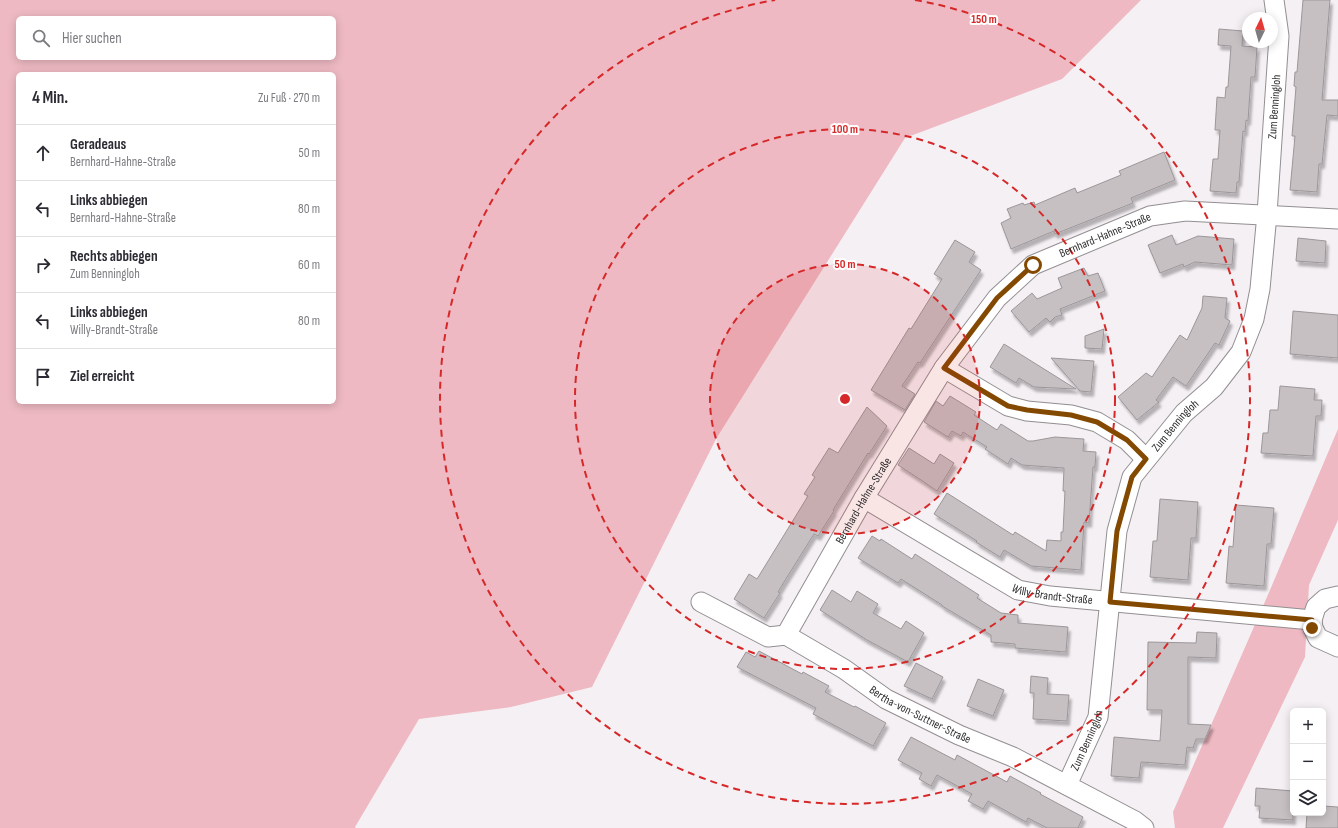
<!DOCTYPE html>
<html lang="de">
<meta charset="utf-8">
<style>
body{margin:0;font-family:"Sofia Sans Condensed",sans-serif;background:#f7f7f7;color:#2b2b33}
.controls{position:absolute;right:12px;bottom:12px;display:grid;overflow:hidden;border-radius:6px;box-shadow:0 2px 10px #0003}
.controls button{width:36px;height:36px;display:grid;place-items:center;padding:0;border:0;border-bottom:1px solid #e1e1e2;background:#fff;color:#2b2b33;font:20px sans-serif}
.compass{position:absolute;left:1242px;top:12px;width:36px;height:36px;border-radius:50%;background:#fff;box-shadow:0 2px 10px #0003;rotate:5deg}
.stop{position:absolute;width:12px;height:12px;margin:-9px;border:3px solid #834900;border-radius:50%;background:#fff}
.stop.end{background:#834900;border-color:#fff;box-shadow:0 1px 4px #0008}
.list{margin:0;padding:0;list-style:none}
h2{display:flex;justify-content:space-between;align-items:center;height:52px;margin:0;padding:0 16px;font-size:17px}
h2 small{font-size:13px;font-weight:400;color:#7c7c81}
.list li{display:grid;grid-template-columns:26px 1fr auto;gap:12px;align-items:center;box-sizing:border-box;height:56px;padding:0 16px;border-top:1px solid #e1e1e2}
.list b{display:block;font-size:15px;white-space:nowrap}
.list p{margin:0;font-size:13px;white-space:nowrap;color:#7c7c81}
.list em{font-size:13px;font-style:normal;color:#7c7c81}
.icon{flex:none;width:22px;height:22px;fill:none;stroke:currentColor;stroke-width:2;stroke-linecap:round;stroke-linejoin:round}
.map{position:relative;flex:none;width:1338px;height:828px;overflow:hidden}
.search{position:absolute;background:#fff;box-shadow:0 2px 10px #0003;left:16px;top:16px;width:320px;height:44px;display:flex;align-items:center;gap:10px;box-sizing:border-box;padding:0 14px;border-radius:6px;color:#7c7c81;font-size:15px}
.panel{position:absolute;background:#fff;box-shadow:0 2px 10px #0003;left:16px;top:72px;width:320px;height:332px;border-radius:6px}
.map>svg:first-child{display:block}
.green{fill:#eeb9c2;fill-rule:evenodd}
.building{fill:#c6c0c3;stroke:#9c9699;filter:url(#shadow)}
.lines{fill:none;stroke-linecap:round;stroke-linejoin:round}
.minor-casing{stroke:#928e91;stroke-width:21}
.minor{stroke:#fff;stroke-width:19}
.route{stroke:#834900;stroke-width:5}
.ring{fill:none;stroke:#d62828;stroke-width:2;stroke-dasharray:7 5}
.labels{text-anchor:middle;dominant-baseline:central;stroke-width:4;stroke-linejoin:round;paint-order:stroke}
.street-label{font-size:12px;fill:#2f2d2e;stroke:#fff}
.centre{fill:#d62828;stroke:#fff;stroke-width:2}
.ring-label{font-size:12px;text-anchor:middle;font-weight:bold;fill:#d62828;stroke:#fff;stroke-width:4;stroke-linejoin:round;paint-order:stroke}
</style>
<div class="map">
<svg width="1338" height="828" viewBox="0 0 1338 828">
<defs>
<filter id="shadow"><feDropShadow dx="2.5" dy="4.5" stdDeviation="1" flood-color="#0004"/></filter>
</defs>
<rect width="100%" height="100%" fill="#f5f0f4"/>
<g class="green">
<path d="M0,0h1141l-79,79 -157,59 -189,301 -124,248 -81,20 -92,12 -64,108 1,1h-356zM18,18h316v40h-316zM18,74h316v328h-316z"/>
<polygon points="1338,429 1338,520 1309,585 1305,657 1223,828 1175,828 1173,812 1267,597"/>
</g>
<g class="building">
<polygon points="1303,0 1330,0 1322,100 1338,100 1338,116 1327,115 1322,164 1319,164 1317,192 1290,190 1295,136 1292,136 1296,87 1294,86 1295,72 1297,72"/>
<polygon points="1219,29 1243,31 1242,46 1257,47 1255,77 1251,77 1248,121 1246,120 1245,132 1243,131 1239,182 1237,182 1236,193 1210,191 1213,159 1218,159 1220,130 1215,130 1217,97 1225,98 1226,87 1228,87 1231,46 1218,45"/>
<polygon points="1164,152 1175,180 1131,198 1133,203 1055,234 1054,231 1011,249 1001,223 1011,218 1007,209 1023,203 1024,205 1034,202 1035,205 1075,188 1077,193 1121,175 1119,171"/>
<polygon points="1172,235 1176,245 1198,236 1234,239 1232,265 1195,262 1184,267 1183,264 1160,273 1148,245"/>
<polygon points="1298,238 1326,241 1325,263 1296,261"/>
<polygon points="955,240 975,252 969,262 981,270 920,363 918,362 902,386 915,394 905,410 871,390 909,328 911,329 942,279 934,274"/>
<polygon points="1084,268 1088,276 1098,273 1105,291 1060,309 1062,315 1055,317 1050,322 1046,318 1029,332 1011,311 1032,293 1037,299 1062,288 1058,278"/>
<polygon points="1203,296 1227,298 1225,318 1230,321 1219,345 1215,343 1186,386 1173,377 1156,400 1159,402 1137,420 1118,397 1146,373 1152,377 1180,335 1187,340 1202,308"/>
<polygon points="1293,311 1338,315 1338,358 1290,354"/>
<polygon points="1104,329 1102,349 1085,348 1085,336"/>
<polygon points="1004,344 1076,389 1034,387 1019,378 1016,383 990,367"/>
<polygon points="1051,358 1094,361 1091,392 1080,391"/>
<polygon points="1280,386 1315,389 1314,400 1322,400 1321,416 1316,416 1313,456 1261,453 1263,433 1268,433 1270,410 1278,410"/>
<polygon points="950,396 976,412 974,415 997,430 1001,424 1028,441 1033,441 1055,437 1084,439 1083,451 1096,452 1095,467 1093,467 1089,523 1084,522 1081,570 1031,566 1004,550 1000,557 976,542 977,541 934,514 947,493 1013,535 1015,532 1046,551 1047,540 1061,541 1061,532 1063,532 1065,491 1063,491 1064,468 1022,465 1011,458 1008,464 985,449 987,447 963,432 961,436 952,431 948,437 924,422 936,401 943,406"/>
<polygon points="867,407 887,426 869,454 868,453 833,510 834,511 818,536 814,534 784,582 778,592 780,593 764,618 734,599 749,574 757,579 808,496 804,494 815,477 812,475 829,448 838,453"/>
<polygon points="909,448 934,464 940,454 954,463 937,491 924,482 898,465"/>
<polygon points="1160,499 1198,502 1196,538 1191,538 1188,580 1150,577 1153,541 1157,541"/>
<polygon points="1236,505 1274,508 1271,544 1267,544 1264,586 1226,583 1229,546 1233,547"/>
<polygon points="872,536 880,541 881,539 912,559 915,554 979,595 977,598 1001,613 1018,615 1018,623 1068,627 1066,652 1015,648 1015,644 991,642 991,635 942,606 942,605 901,579 898,583 858,558"/>
<polygon points="832,590 851,602 857,591 878,604 873,613 901,629 906,621 924,633 908,662 867,640 820,610"/>
<polygon points="1197,632 1217,633 1216,658 1188,657 1188,724 1211,725 1205,739 1196,739 1193,748 1187,747 1185,765 1141,762 1139,778 1111,776 1114,737 1160,741 1162,710 1147,710 1148,642 1196,643"/>
<polygon points="759,651 802,674 803,672 829,686 825,692 854,707 855,706 886,723 873,746 813,714 816,708 737,667 746,652 755,657"/>
<polygon points="916,663 943,677 932,699 904,686"/>
<polygon points="1031,676 1048,678 1047,694 1069,695 1067,721 1033,719 1034,693 1030,693"/>
<polygon points="978,679 1004,690 993,716 967,706"/>
<polygon points="911,737 955,760 957,755 1007,782 1010,776 1041,793 1040,794 1083,817 1078,828 1047,828 1028,818 1026,822 988,801 983,809 968,801 972,794 937,775 931,786 919,779 922,773 898,760"/>
<polygon points="1256,788 1293,791 1293,820 1259,818 1260,806 1255,806"/>
<polygon points="1323,806 1338,807 1338,828 1306,828 1307,813 1323,813"/>
</g>
<g class="lines">
<g class="minor-casing">
<g id="minor">
<polyline points="944,368 1008,406 1027,411 1071,415 1097,422 1127,440 1146,459"/>
<path id="s1" d="M864,498l154,92 32,6 262,24"/>
<polyline points="1338,596 1325,599 1316,607 1312,620 1313,628 1318,638 1338,647"/>
<path id="s2" d="M701,602l67,35 18,-2 58,34 42,30 73,36 54,22 122,64 9,7"/>
<path id="s3" d="M786,635l78,-137 80,-130 53,-70 36,-33 117,-49 35,-5 153,8"/>
<path id="s4" d="M1067,785l31,-68 19,-186 15,-54 52,-64 30,-26 27,-35 13,-33 6,-30 7,-75 12,-178 -5,-36"/>
</g>
</g>
<use href="#minor" class="minor"/>
</g>
<g class="lines">
<polyline class="route" points="1033,265 997,298 944,368 1008,406 1027,410 1071,415 1097,422 1127,440 1146,459 1132,477 1117,531 1110,602 1312,620 1312,628"/>
</g>
<circle cx="845" cy="399" r="135" fill="#d62828" fill-opacity=".12"/>
<g class="ring">
<circle cx="845" cy="399" r="135"/>
<circle cx="845" cy="399" r="270"/>
<path d="M915 0A405 405 0 1 1 775 0"/>
</g>
<g class="labels">
<g class="street-label">
<text stroke="none"><textPath href="#s4" startOffset="733">Zum Benningloh</textPath></text>
<text stroke="none"><textPath href="#s3" startOffset="525">Bernhard-Hahne-Straße</textPath></text>
<text stroke="none"><textPath href="#s4" startOffset="385">Zum Benningloh</textPath></text>
<text stroke="none"><textPath href="#s3" startOffset="155">Bernhard-Hahne-Straße</textPath></text>
<text stroke="none"><textPath href="#s1" startOffset="214">Willy-Brandt-Straße</textPath></text>
<text stroke="none"><textPath href="#s2" startOffset="250">Bertha-von-Suttner-Straße</textPath></text>
<text stroke="none"><textPath href="#s4" startOffset="49">Zum Benningloh</textPath></text>
</g>
</g>
<circle cx="845" cy="399" r="6" class="centre"/>
<g class="ring-label">
<text x="984" y="23">150 m</text>
<text x="845" y="133">100 m</text>
<text x="845" y="268">50 m</text>
</g>
</svg>
<div class="controls">
<button>+</button>
<button>−</button>
<button><svg class="icon" aria-label="layers" viewBox="0 0 24 24"><path d="M12 4l9 5-9 5-9-5zM3 14l9 5 9-5"/></svg></button>
</div>
<svg class="compass" viewBox="-18 -18 36 36"><path d="M0-13l5 13h-10z" fill="#e53935"/><path d="M0 13l5-13h-10z" fill="#7c7c81"/></svg>
<div class="stop" style="left:1033px;top:265px"></div>
<div class="stop end" style="left:1312px;top:628px"></div>
<div class="search"><svg class="icon" aria-label="search" viewBox="0 0 24 24"><circle cx="10" cy="10" r="6"/><path d="M15 15l6 6"/></svg>Hier suchen</div>
<section class="panel">
<h2>4 Min.<small>Zu Fuß · 270 m</small></h2>
<ul class="list">
<li><svg class="icon" aria-label="ahead" viewBox="0 0 24 24"><path d="M12 20V5M6 11l6-6 6 6"/></svg><div><b>Geradeaus</b><p>Bernhard-Hahne-Straße</p></div><em>50 m</em></li>
<li><svg class="icon" aria-label="left" viewBox="0 0 24 24"><path d="M17 20v-9H6M10 6l-5 5 5 5"/></svg><div><b>Links abbiegen</b><p>Bernhard-Hahne-Straße</p></div><em>80 m</em></li>
<li><svg class="icon" aria-label="right" viewBox="0 0 24 24"><path d="M7 20v-9h11M14 6l5 5-5 5"/></svg><div><b>Rechts abbiegen</b><p>Zum Benningloh</p></div><em>60 m</em></li>
<li><svg class="icon" aria-label="left" viewBox="0 0 24 24"><path d="M17 20v-9H6M10 6l-5 5 5 5"/></svg><div><b>Links abbiegen</b><p>Willy-Brandt-Straße</p></div><em>80 m</em></li>
<li><svg class="icon" aria-label="arrive" viewBox="0 0 24 24"><path d="M6 21V4h12l-3 4 3 4H6"/></svg><div><b>Ziel erreicht</b></div></li>
</ul>
</section>
</div>
